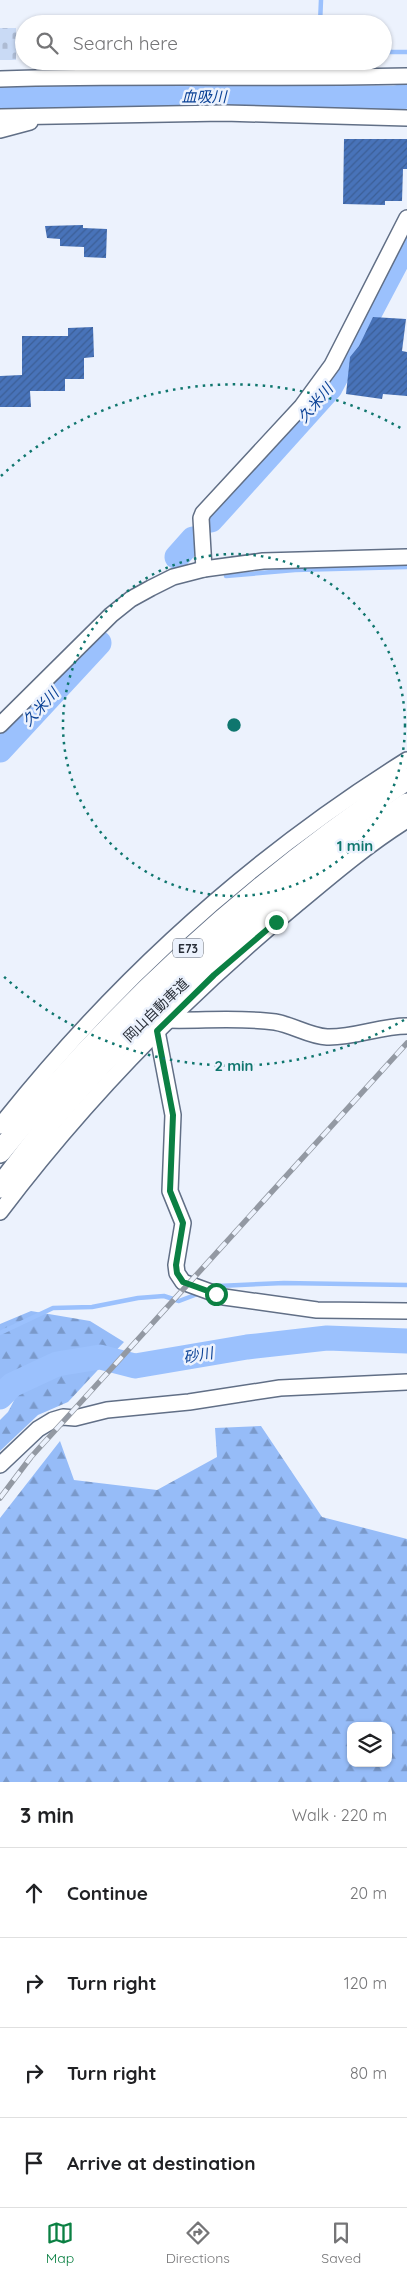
<!DOCTYPE html>
<meta charset="utf-8">
<style>
body{margin:0;font-family:Quicksand,"Noto Sans JP",sans-serif;background:#f2f2f2;color:#202124}
.controls{position:absolute;right:15px;bottom:15px;display:grid;overflow:hidden;border-radius:10px;box-shadow:0 1px 4px #0004}
.controls button{width:45px;height:45px;display:grid;place-items:center;padding:0;border:0;border-bottom:1px solid #e0e0e0;background:#fff;color:#202124;font:25px sans-serif}
.stop{position:absolute;width:15px;height:15px;margin:-11px;border:4px solid #0b8043;border-radius:50%;background:#fff}
.stop.end{background:#0b8043;border-color:#fff;box-shadow:0 1px 5px #0008}
.list{margin:0;padding:0;list-style:none}
h2{display:flex;justify-content:space-between;align-items:center;height:65px;margin:0;padding:0 20px;font-size:21px}
h2 small{font-size:16px;font-weight:400;color:#757577}
.list li{display:grid;grid-template-columns:32px 1fr auto;gap:15px;align-items:center;box-sizing:border-box;height:90px;padding:0 20px;border-top:1px solid #e0e0e0}
.list b{display:block;font-size:19px;white-space:nowrap}
.list em{font-size:16px;font-style:normal;color:#757577}
.icon{flex:none;width:28px;height:28px;fill:none;stroke:currentColor;stroke-width:2;stroke-linecap:round;stroke-linejoin:round}
.map{position:relative;flex:none;width:407px;height:1782px;overflow:hidden}
.search{position:absolute;background:#fff;box-shadow:0 1px 4px #0004;left:15px;right:15px;top:15px;height:55px;display:flex;align-items:center;gap:12px;box-sizing:border-box;padding:0 18px;border-radius:28px;color:#757577;font-size:19px}
.sheet{height:425px;background:#fff}
nav{display:flex;justify-content:space-around;align-items:center;box-sizing:border-box;height:70px;border-top:1px solid #e0e0e0;background:#fff;font-size:14px;color:#757577}
nav a{display:grid;justify-items:center;gap:2px}
nav .on{color:#0b8043}
.map>svg:first-child{display:block}
.forest{fill:url(#forest-firs);fill-rule:evenodd}
.cemetery{fill:url(#cemetery-stones)}
.lines{fill:none;stroke-linecap:round;stroke-linejoin:round}
.stream{stroke:#9bc1fd;stroke-width:4.5}
.river{stroke:#9bc1fd;stroke-width:25}
.building{fill:url(#building-hatch)}
.minor-casing{stroke:#616f86;stroke-width:18}
.highway-casing{stroke:#616f86;stroke-width:24}
.minor{stroke:#fff;stroke-width:15}
.highway{stroke:#fff;stroke-width:21}
.rail-casing{stroke:#9399a3;stroke-width:5.5}
.rail{stroke:#ecf2fd;stroke-width:4;stroke-dasharray:11;stroke-linecap:butt}
.route{stroke:#0b8043;stroke-width:6}
.ring{fill:none;stroke:#0f766e;stroke-width:2.5;stroke-dasharray:2.5 5}
.labels{text-anchor:middle;dominant-baseline:central;stroke-width:5;stroke-linejoin:round;paint-order:stroke}
.shield{fill:#ecf2fd;stroke:#626872;stroke-width:1}
.shield-label{font-size:12px;font-weight:bold;fill:#272d37}
.street-label{font-size:14px;fill:#272d37;stroke:#ecf2fd}
.water-label{font-size:15px;font-style:italic;fill:#0b4296;stroke:#ecf2fd}
.centre{fill:#0f766e;stroke:#ecf2fd;stroke-width:2.5}
.ring-label{font-size:15px;text-anchor:middle;font-weight:bold;fill:#0f766e;stroke:#ecf2fd;stroke-width:5;stroke-linejoin:round;paint-order:stroke}
</style>
<div class="map">
<svg width="407" height="1782" viewBox="0 0 407 1782">
<defs>
<pattern id="forest-firs" width="22" height="20" patternUnits="userSpaceOnUse" patternTransform="scale(1.25)"><rect width="22" height="20" fill="#96bcf8"/><path d="M5 1l3.5 6h-7zM16 11l3.5 6h-7z" fill="#7a99ca"/></pattern>
<pattern id="cemetery-stones" width="16" height="16" patternUnits="userSpaceOnUse" patternTransform="scale(1.25)"><rect width="16" height="16" fill="#c9daf5"/><path d="M2 7V4a2 2 0 0 1 4 0v3zM10 15v-3a2 2 0 0 1 4 0v3z" fill="#adbbd3"/></pattern>
<pattern id="building-hatch" width="6" height="6" patternUnits="userSpaceOnUse" patternTransform="scale(1.25)"><rect width="6" height="6" fill="#4873b9"/><path d="M-1 1l2-2M0 6l6-6M5 7l2-2" fill="none" stroke="#3c5f97"/></pattern>
</defs>
<rect width="100%" height="100%" fill="#ecf2fd"/>
<g class="forest">
<polygon points="31,1311 90,1321 124,1342 68,1402 38,1415 0,1451 0,1420 8,1412 20,1389 0,1383 0,1324"/>
<path d="M261,1426l61,91 85,22v243h-407v-264l60,-77 14,39 83,10 60,-33 -2,-29zM351,1726h37v37h-37z"/>
</g>
<rect class="cemetery" x="0" y="28" width="16" height="32"/>
<g class="lines">
<g class="stream">
<polyline points="320,24 321,0"/>
<polyline points="383,52 407,52"/>
<polyline points="226,576 295,570 407,567"/>
<polyline points="218,1286 284,1283 407,1285"/>
<polyline points="0,1333 53,1308 92,1307 138,1298 164,1296 179,1301 200,1293"/>
</g>
<g class="river">
<polyline points="0,97 394,98 407,96"/>
<polyline points="211,520 330,388 407,242"/>
<polyline points="177,557 193,539"/>
<polyline points="0,750 99,643"/>
<polyline points="0,1397 12,1385 57,1364 100,1357 135,1366 247,1347 327,1338 407,1341"/>
</g>
</g>
<g class="building">
<polygon points="344,139 407,139 407,169 403,169 402,201 385,201 385,205 343,204"/>
<polygon points="83,225 83,228 107,229 106,258 84,257 84,247 60,246 60,239 47,238 45,226"/>
<polygon points="373,317 406,319 402,351 407,352 407,396 383,394 382,399 346,394 350,357 359,346"/>
<polygon points="93,327 94,357 84,358 84,379 65,379 65,391 30,391 31,407 0,407 0,376 22,375 22,336 68,336 68,328"/>
</g>
<g class="lines">
<g class="minor-casing">
<g id="minor">
<path d="M0,79c136,-4 271,0 407,-3"/>
<polyline points="0,117 224,113 407,118"/>
<polyline points="0,130 30,122"/>
<polyline points="204,569 201,518 203,513 302,406 332,365 407,218"/>
<polyline points="0,725 111,615 131,599 151,588 173,577 204,569 263,561 407,557"/>
<path d="M167,1020c36,1 72,-3 108,2 18,3 34,14 52,15 27,1 53,-11 80,-11"/>
<polyline points="157,1031 173,1115 170,1191 183,1223 176,1265 177,1273 183,1282 224,1297 317,1310 407,1311"/>
<path d="M0,1126c114,-144 252,-269 407,-366"/>
<path d="M0,1212c86,-114 186,-216 296,-307 36,-30 71,-60 111,-85"/>
<polyline points="0,1465 38,1429 53,1420 63,1417 75,1418 107,1410 189,1402 280,1388 407,1382"/>
</g>
</g>
<g class="highway-casing">
<g id="highway">
<path d="M0,1152c117,-147 251,-268 407,-373"/>
<path d="M0,1187c17,-22 34,-45 51,-66 103,-121 224,-229 356,-317"/>
</g>
</g>
<use href="#minor" class="minor"/>
<use href="#highway" class="highway"/>
<g class="rail-casing">
<polyline id="rail" points="0,1498 31,1457 407,1043"/>
</g>
<use href="#rail" class="rail"/>
</g>
<g class="lines">
<polyline class="route" points="216,1294 183,1282 177,1273 176,1265 183,1223 170,1191 173,1115 157,1031 214,975 276,922"/>
</g>
<g class="ring">
<circle cx="234" cy="725" r="171"/>
<path d="M404 1020A341 341 0 0 1 1 974M1 476A341 341 0 0 1 404 430"/>
</g>
<g class="labels">
<rect class="shield" x="173" y="938.5" width="30" height="19" rx="4"/>
<g class="shield-label">
<text x="188" y="948">E73</text>
</g>
<g class="street-label">
<text transform="translate(156 1010) rotate(-44)">岡山自動車道</text>
</g>
<g class="water-label">
<text x="204" y="96">血吸川</text>
<text transform="translate(315 403) rotate(-50)">久米川</text>
<text transform="translate(40 707) rotate(-47)">久米川</text>
<text transform="translate(198 1355) rotate(-10)">砂川</text>
</g>
</g>
<circle cx="234" cy="725" r="8" class="centre"/>
<g class="ring-label">
<text x="355" y="851">1 min</text>
<text x="234" y="1071">2 min</text>
</g>
</svg>
<div class="controls">
<button><svg class="icon" aria-label="layers" viewBox="0 0 24 24"><path d="M12 4l9 5-9 5-9-5zM3 14l9 5 9-5"/></svg></button>
</div>
<div class="stop" style="left:216px;top:1294px"></div>
<div class="stop end" style="left:276px;top:922px"></div>
<div class="search"><svg class="icon" aria-label="search" viewBox="0 0 24 24"><circle cx="10" cy="10" r="6"/><path d="M15 15l6 6"/></svg>Search here</div>
</div>
<section class="sheet">
<h2>3 min<small>Walk · 220 m</small></h2>
<ul class="list">
<li><svg class="icon" aria-label="ahead" viewBox="0 0 24 24"><path d="M12 20V5M6 11l6-6 6 6"/></svg><div><b>Continue</b></div><em>20 m</em></li>
<li><svg class="icon" aria-label="right" viewBox="0 0 24 24"><path d="M7 20v-9h11M14 6l5 5-5 5"/></svg><div><b>Turn right</b></div><em>120 m</em></li>
<li><svg class="icon" aria-label="right" viewBox="0 0 24 24"><path d="M7 20v-9h11M14 6l5 5-5 5"/></svg><div><b>Turn right</b></div><em>80 m</em></li>
<li><svg class="icon" aria-label="arrive" viewBox="0 0 24 24"><path d="M6 21V4h12l-3 4 3 4H6"/></svg><div><b>Arrive at destination</b></div></li>
</ul>
</section>
<nav>
<a class="on"><svg class="icon" aria-label="map" viewBox="0 0 24 24"><path d="M3 6l6-2 6 2 6-2v14l-6 2-6-2-6 2zM9 4v14M15 6v14"/></svg>Map</a>
<a><svg class="icon" aria-label="directions" viewBox="0 0 24 24"><path d="M12 3l9 9-9 9-9-9zM9 14v-3h6M13 9l2 2-2 2"/></svg>Directions</a>
<a><svg class="icon" aria-label="saved" viewBox="0 0 24 24"><path d="M7 4h10v16l-5-4-5 4z"/></svg>Saved</a>
</nav>
